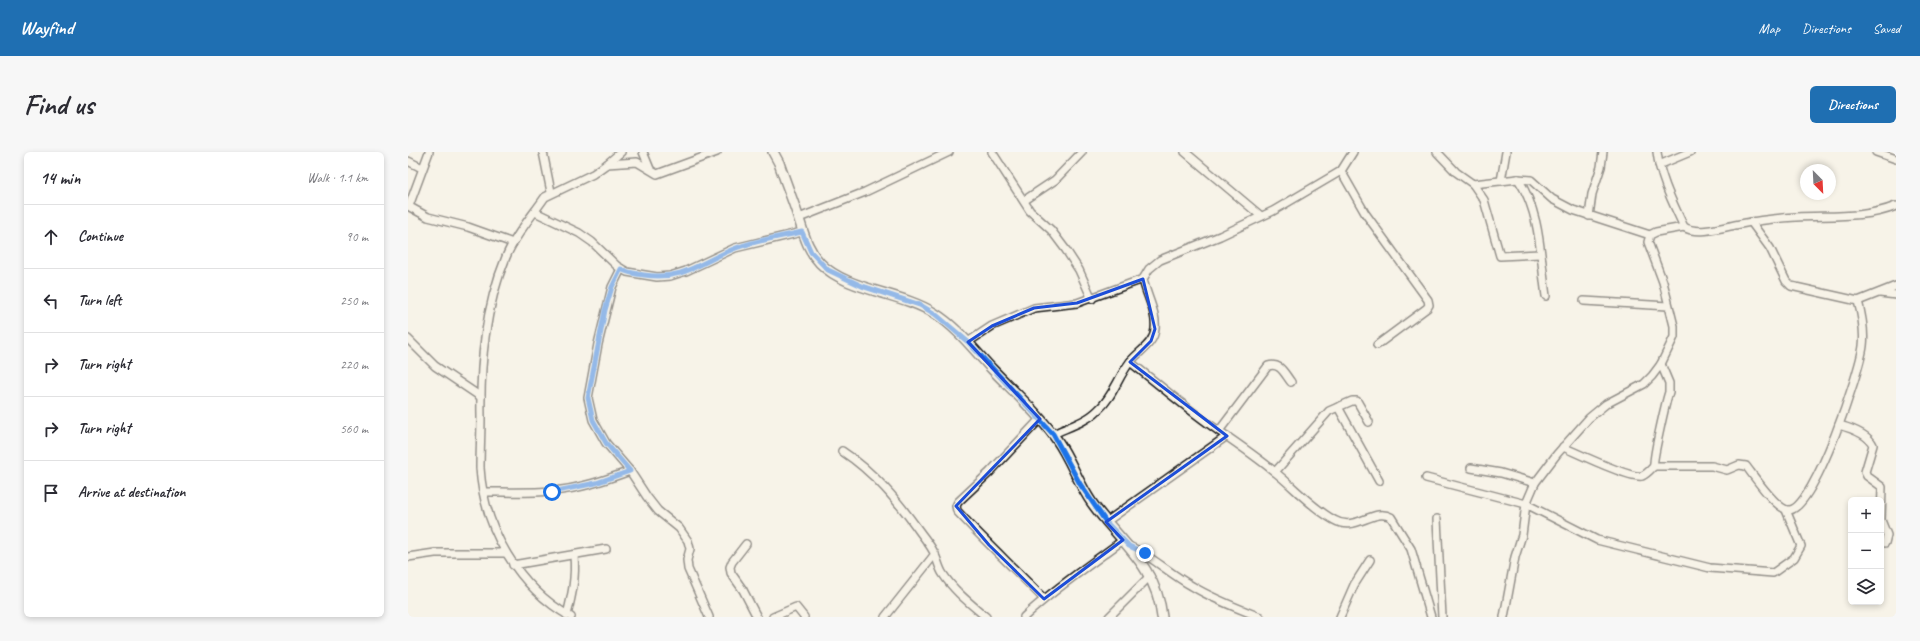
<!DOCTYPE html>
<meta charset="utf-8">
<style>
body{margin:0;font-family:Caveat,sans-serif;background:#f7f7f7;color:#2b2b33}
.controls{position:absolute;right:12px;bottom:12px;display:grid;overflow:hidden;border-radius:6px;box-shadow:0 2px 6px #0003}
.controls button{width:36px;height:36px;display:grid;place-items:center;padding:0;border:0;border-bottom:1px solid #e1e1e2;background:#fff;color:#2b2b33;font:20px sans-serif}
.compass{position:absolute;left:1392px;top:12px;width:36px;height:36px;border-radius:50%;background:#fff;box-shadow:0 2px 6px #0003;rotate:156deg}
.stop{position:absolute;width:12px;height:12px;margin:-9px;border:3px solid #1a73e8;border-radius:50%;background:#fff}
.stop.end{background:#1a73e8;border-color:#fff;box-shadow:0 1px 4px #0008}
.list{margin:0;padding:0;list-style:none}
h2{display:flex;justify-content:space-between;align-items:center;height:52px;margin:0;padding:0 16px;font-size:17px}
h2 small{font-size:13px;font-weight:400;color:#7c7c81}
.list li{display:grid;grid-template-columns:26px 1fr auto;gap:12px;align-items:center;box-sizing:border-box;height:64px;padding:0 16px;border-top:1px solid #e1e1e2}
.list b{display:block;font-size:15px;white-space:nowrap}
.list em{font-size:13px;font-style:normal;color:#7c7c81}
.icon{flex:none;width:22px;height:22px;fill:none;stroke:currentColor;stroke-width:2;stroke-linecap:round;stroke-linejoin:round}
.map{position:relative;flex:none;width:1488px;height:465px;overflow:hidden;border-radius:6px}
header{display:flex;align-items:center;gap:24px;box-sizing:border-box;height:56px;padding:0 20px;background:#1f6fb2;color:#fff}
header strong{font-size:19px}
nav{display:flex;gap:22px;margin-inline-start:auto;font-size:14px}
.intro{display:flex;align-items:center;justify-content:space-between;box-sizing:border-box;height:96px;padding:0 24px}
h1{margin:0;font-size:28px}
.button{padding:10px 18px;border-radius:6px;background:#1f6fb2;color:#fff;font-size:14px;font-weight:700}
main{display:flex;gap:24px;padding:0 24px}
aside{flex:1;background:#fff;border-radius:6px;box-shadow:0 2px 6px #0003}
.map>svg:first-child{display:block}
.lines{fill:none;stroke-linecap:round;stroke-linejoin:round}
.street-casing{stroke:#1c1c1c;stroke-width:10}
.secondary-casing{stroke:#1c1c1c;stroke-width:12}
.street{stroke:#f7f3e8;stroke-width:7}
.secondary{stroke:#f7f3e8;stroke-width:9}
.route{stroke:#1a73e8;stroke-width:5}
.marked{fill:none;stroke:#1d4ed8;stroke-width:3;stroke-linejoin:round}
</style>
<header>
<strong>Wayfind</strong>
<nav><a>Map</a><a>Directions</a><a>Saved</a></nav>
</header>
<div class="intro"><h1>Find us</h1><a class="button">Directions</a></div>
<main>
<aside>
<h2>14 min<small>Walk · 1.1 km</small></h2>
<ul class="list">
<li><svg class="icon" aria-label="ahead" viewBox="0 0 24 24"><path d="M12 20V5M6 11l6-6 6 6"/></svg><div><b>Continue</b></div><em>90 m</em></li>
<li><svg class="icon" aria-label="left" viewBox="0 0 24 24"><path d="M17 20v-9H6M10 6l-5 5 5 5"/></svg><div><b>Turn left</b></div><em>250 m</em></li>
<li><svg class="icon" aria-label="right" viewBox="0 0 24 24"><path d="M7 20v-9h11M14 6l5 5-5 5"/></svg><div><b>Turn right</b></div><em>220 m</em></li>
<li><svg class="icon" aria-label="right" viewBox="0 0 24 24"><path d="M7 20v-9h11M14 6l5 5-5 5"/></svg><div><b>Turn right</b></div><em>560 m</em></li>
<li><svg class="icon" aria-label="arrive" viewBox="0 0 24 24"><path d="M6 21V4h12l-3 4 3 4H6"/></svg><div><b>Arrive at destination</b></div></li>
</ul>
</aside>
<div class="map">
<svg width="1488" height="465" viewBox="0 0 1488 465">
<rect width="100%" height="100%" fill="#f7f3e8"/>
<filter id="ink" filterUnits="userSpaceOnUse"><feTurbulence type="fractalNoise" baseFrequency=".025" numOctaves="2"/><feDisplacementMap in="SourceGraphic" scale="8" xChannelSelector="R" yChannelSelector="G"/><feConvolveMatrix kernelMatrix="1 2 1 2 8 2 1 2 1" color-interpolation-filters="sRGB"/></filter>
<g filter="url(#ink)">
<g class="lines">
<g class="street-casing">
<g id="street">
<polyline points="135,0 143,40"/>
<polyline points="235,0 242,17"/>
<polyline points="584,0 622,59 643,78 658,98 671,118 684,147"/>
<polyline points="777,0 853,64"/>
<polyline points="1029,0 1048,20 1065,32 1110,27 1123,28 1144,47 1165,58 1242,83"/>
<path d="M1249,0c3,26 16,51 27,75 12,8 37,1 51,-2 20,-4 40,-7 61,-8 33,-2 68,2 100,-11"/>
<polyline points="1468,0 1488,7"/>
<polyline points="0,9 14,16"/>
<polyline points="199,12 213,0"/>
<polyline points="1251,13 1282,0"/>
<polyline points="933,19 957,61 1020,148 1021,153 1019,156 969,193"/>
<path d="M1110,27c23,34 22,77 28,117"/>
<polyline points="1093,29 1098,0"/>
<polyline points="1065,32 1076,48 1092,104 1132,102"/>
<polyline points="617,48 647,28 674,0"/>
<polyline points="0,54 20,65 60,75 105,91"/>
<polyline points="1,54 21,0"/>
<polyline points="127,60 171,81 184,90 209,114 219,120 249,125 262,124 278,119 327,96 394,80"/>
<polyline points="1181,64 1184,42 1193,15 1195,0"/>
<polyline points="391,66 457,40 541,0"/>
<polyline points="1343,70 1362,96 1378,129 1383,134 1450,149 1488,134"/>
<polyline points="213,117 204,135 190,192 180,246 185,268 198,291 222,319 239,345 250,359 271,376 280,389 282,397 279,408 280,417 301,465"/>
<polyline points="1472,141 1488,143"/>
<polyline points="1176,149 1260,154"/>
<polyline points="0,187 27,214 73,245"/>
<polyline points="560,190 584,174 626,156 669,151 735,127"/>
<path d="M722,210c30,23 58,48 89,69 19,13 38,26 56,41 20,16 37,36 59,48 22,13 39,-13 57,-3l20,32 20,68"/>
<path d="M1253,212l8,19v9c-3,9 -17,69 -15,74h58l15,4 12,-5 7,1c8,10 32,46 44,44 25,-4 70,-139 73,-164 2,-16 -1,-30 -5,-45"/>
<polyline points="930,255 971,329"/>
<path d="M632,267l-50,53 -32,30 -2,4 1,5c28,30 58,58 87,88"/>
<path d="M1431,273c11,3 29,9 34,20l-8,27 2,4 15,11 -1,33 6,15 -2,8"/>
<path d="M811,279l49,-65c12,-4 16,7 23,16"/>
<path d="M645,282c15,-7 33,-12 45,-24 15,-13 20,-33 32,-48 9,-11 24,-18 25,-33 2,-17 -9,-34 -12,-50l6,-10 11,-9 60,-24 53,-25 68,-40 12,-19"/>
<path d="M1155,295c14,6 68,32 79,29 5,-2 9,-7 12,-10"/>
<path d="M434,299c32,21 56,50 78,81 5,7 12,15 15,23 3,6 4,13 8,19 11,17 28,30 43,43"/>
<polyline points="1063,316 1093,321 1127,331"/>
<polyline points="867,320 921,259 944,249 949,249 961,270"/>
<polyline points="1018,326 1118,352 1189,388 1302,416 1365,421 1386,406 1393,394 1378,358"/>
<path d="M76,340c22,0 46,1 68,-1 27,-2 53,-11 78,-20"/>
<polyline points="1029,367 1034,465"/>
<polyline points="698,370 819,284"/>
<polyline points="338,392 324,410 322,415 323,421 335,438 349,465"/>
<path d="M721,394c23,10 41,28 63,40 21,13 45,22 68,31"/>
<polyline points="0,405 27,401 98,401"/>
<polyline points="105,413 198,397"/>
<path d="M159,463c5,-20 9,-38 7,-59"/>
<path d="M163,465c-53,-30 -87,-88 -91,-149 0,-16 1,-34 1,-51 -1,-55 4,-109 25,-160 9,-22 26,-41 39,-60l48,-23 14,-10 30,-2 20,12 60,-22"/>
<polyline points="365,465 388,455 396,465"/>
<polyline points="477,465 527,402"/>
<path d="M616,465c31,-29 66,-52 99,-77"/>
<polyline points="701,465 742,424"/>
<polyline points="932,465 946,433 962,408"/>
<polyline points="1096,465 1107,405 1114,383 1118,352 1127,331 1149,302 1181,266 1198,252 1236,232 1244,224 1253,212 1266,185 1266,174 1255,130 1240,90 1242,83 1248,80 1276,75"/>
</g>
</g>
<g class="secondary-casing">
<path id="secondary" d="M365,0l6,11c6,18 13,35 19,53 6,18 9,33 22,47 27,28 81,29 114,50 23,14 40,37 58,56 22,23 47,45 65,71 14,20 21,43 35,63 27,38 65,63 70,114"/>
</g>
<use href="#street" class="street"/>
<use href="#secondary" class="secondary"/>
</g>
</g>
<g class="lines" filter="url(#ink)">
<path class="route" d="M144,340l44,-9 34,-12 -24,-28 -13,-23 -5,-22 17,-88 7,-23 9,-18c7,4 15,5 23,6 40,6 58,-14 92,-27 21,-8 44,-11 66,-16l9,20 17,18 34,16 58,19 15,9 33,28 85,92 27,50 26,38 23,24 16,7"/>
</g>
<path d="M0 0H1488V465H0ZM735,127l12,50 -4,12 -21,21 97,74 -121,86 17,18 -79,59 -55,-54 -33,-39 84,-87 -72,-77 24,-16 42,-18 43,-5z" fill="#f7f3e8" fill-opacity=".55" fill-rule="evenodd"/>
<path class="marked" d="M735,127l12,50 -4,12 -21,21 97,74 -121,86 17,18 -79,59 -55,-54 -33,-39 84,-87 -72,-77 24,-16 42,-18 43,-5z"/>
</svg>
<div class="controls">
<button>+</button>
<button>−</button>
<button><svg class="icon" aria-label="layers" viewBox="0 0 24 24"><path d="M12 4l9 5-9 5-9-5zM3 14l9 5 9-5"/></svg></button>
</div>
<svg class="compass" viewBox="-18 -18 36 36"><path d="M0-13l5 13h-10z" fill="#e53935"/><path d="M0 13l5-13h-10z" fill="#7c7c81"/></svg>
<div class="stop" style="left:144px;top:340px"></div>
<div class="stop end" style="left:737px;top:401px"></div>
</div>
</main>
